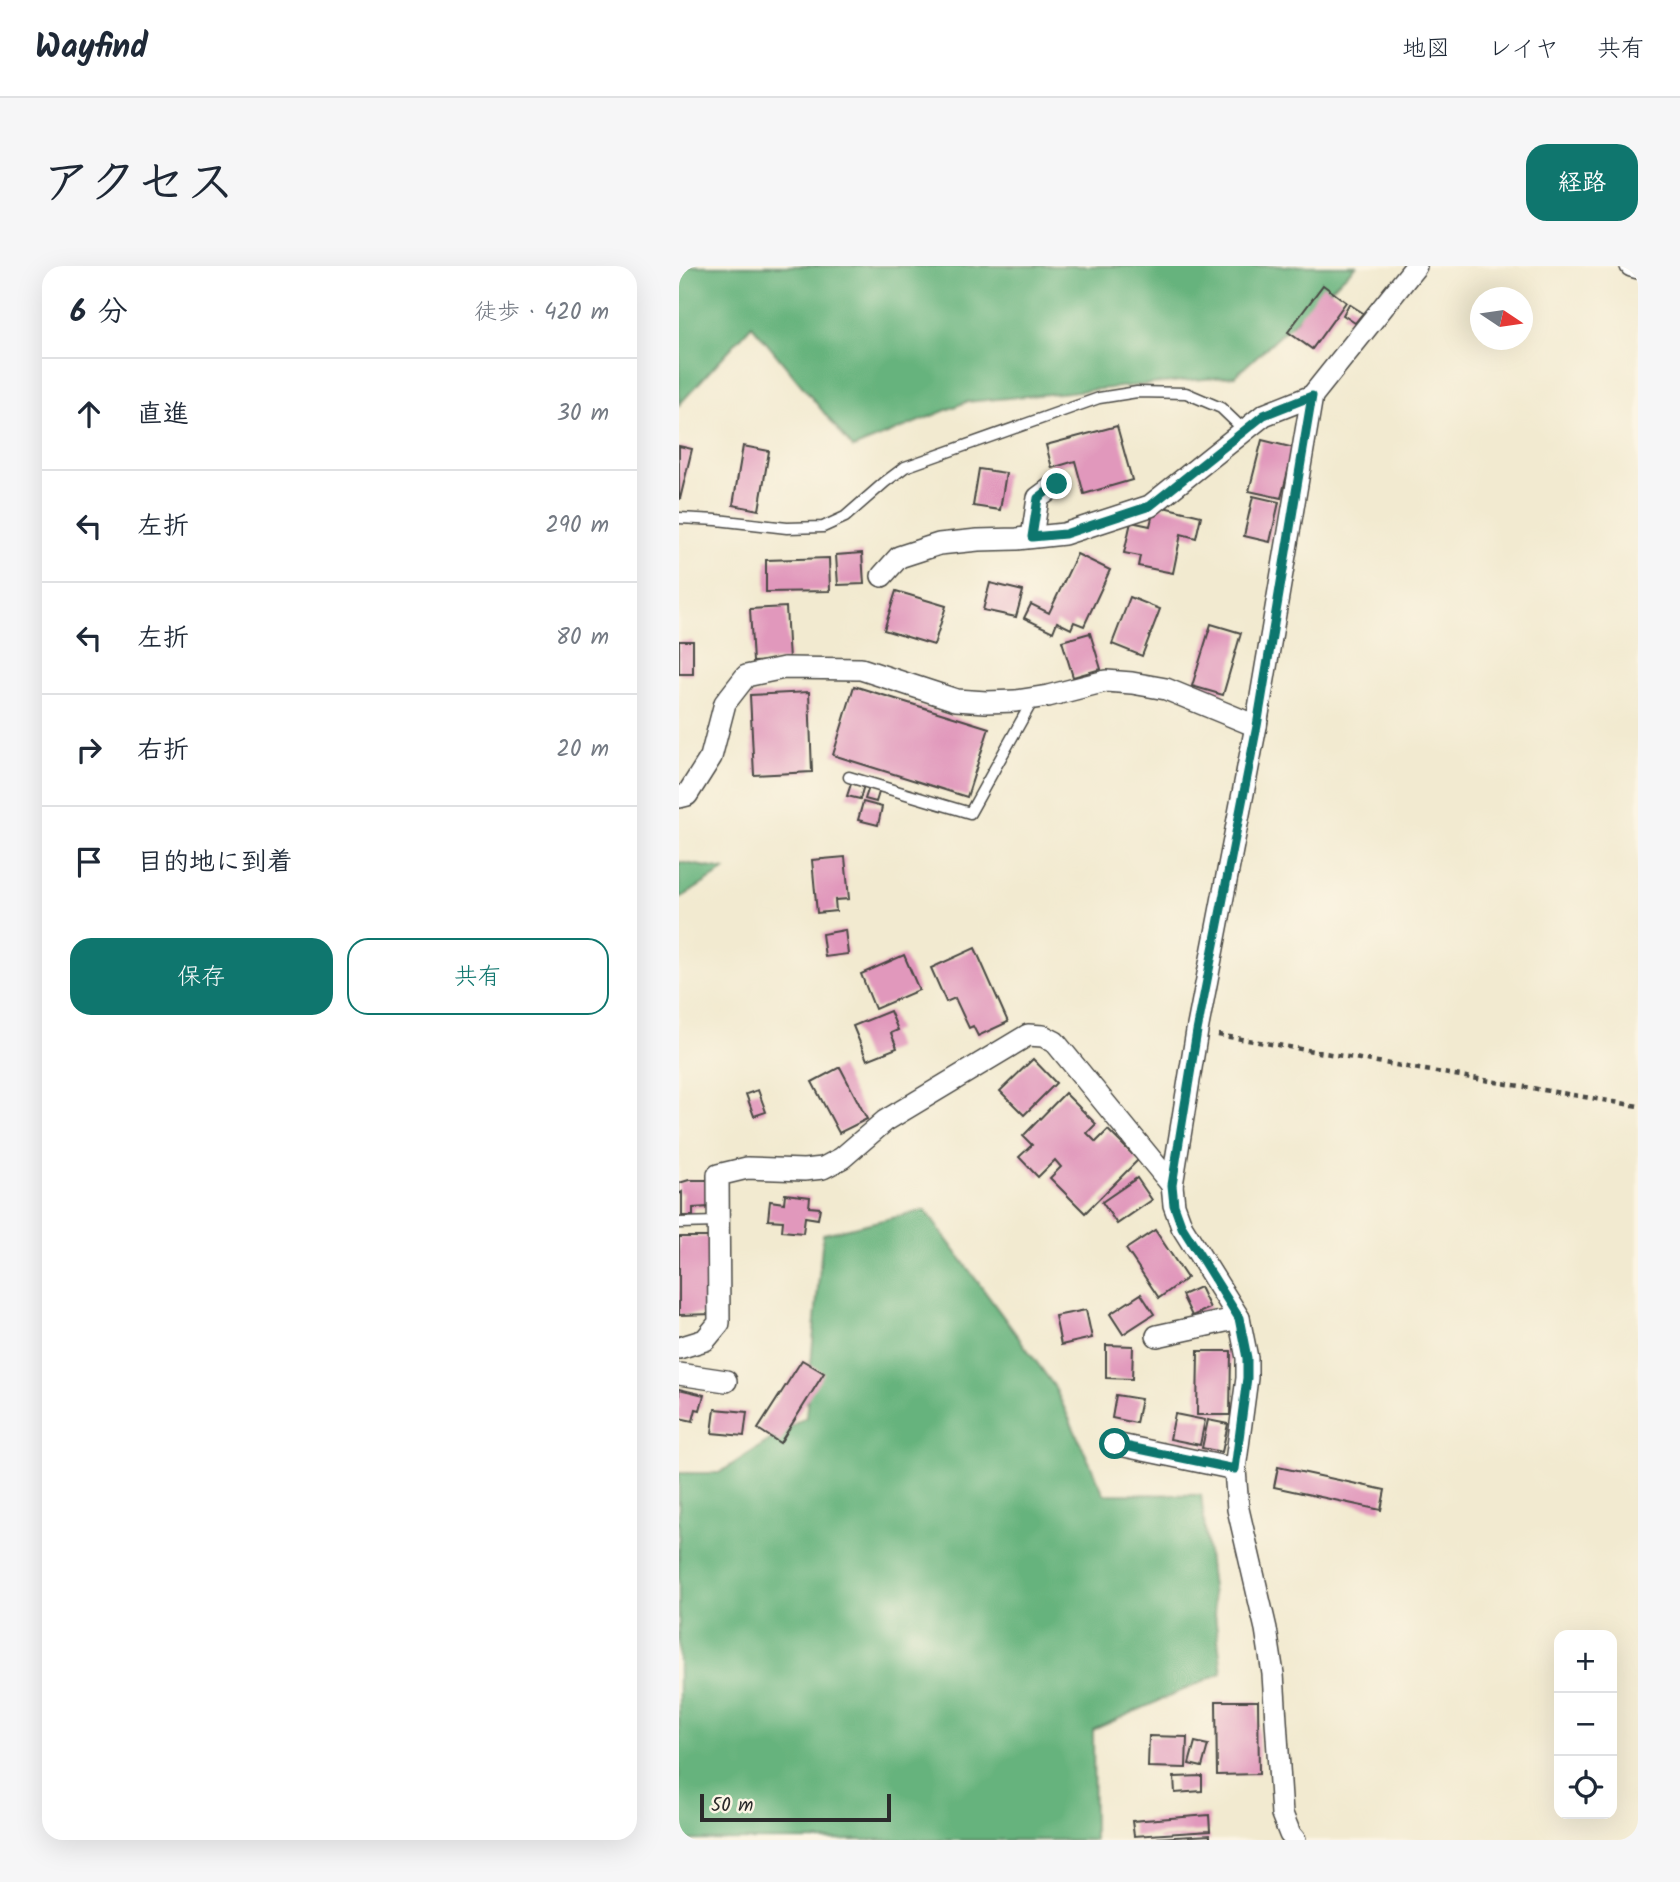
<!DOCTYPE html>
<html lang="ja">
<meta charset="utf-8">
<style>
body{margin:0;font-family:Kalam,"Klee One",sans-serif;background:#f6f6f7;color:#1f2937}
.controls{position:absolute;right:21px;bottom:21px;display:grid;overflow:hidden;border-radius:14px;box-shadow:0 7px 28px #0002}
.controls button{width:63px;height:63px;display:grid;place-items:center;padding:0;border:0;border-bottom:2px solid #e0e1e3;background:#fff;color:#1f2937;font:35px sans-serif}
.compass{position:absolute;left:791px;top:21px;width:63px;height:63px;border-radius:50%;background:#fff;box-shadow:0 7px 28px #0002;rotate:103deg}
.scale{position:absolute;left:21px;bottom:18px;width:191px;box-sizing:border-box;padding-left:7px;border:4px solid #2b2b2b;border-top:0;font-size:19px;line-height:24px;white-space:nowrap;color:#2b2b2b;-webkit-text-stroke:5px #fcf5e5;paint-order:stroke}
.stop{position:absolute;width:21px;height:21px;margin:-16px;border:5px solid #0f766e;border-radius:50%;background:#fff}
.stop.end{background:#0f766e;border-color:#fff;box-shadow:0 2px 7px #0008}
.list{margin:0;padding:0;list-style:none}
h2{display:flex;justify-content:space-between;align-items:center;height:91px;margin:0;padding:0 28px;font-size:30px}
h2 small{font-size:23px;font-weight:400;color:#747a83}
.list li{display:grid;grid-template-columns:46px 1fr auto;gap:21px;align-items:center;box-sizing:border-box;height:112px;padding:0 28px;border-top:2px solid #e0e1e3}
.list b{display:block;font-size:26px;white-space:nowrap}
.list em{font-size:23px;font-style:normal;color:#747a83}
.actions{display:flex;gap:14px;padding:21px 28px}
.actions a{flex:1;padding:16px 0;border:2px solid #0f766e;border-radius:21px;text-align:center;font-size:24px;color:#0f766e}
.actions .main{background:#0f766e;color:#fff}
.icon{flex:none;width:38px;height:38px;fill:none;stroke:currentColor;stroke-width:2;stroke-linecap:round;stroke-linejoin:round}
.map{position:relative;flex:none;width:959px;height:1574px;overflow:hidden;border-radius:21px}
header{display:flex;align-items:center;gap:42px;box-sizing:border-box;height:98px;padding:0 35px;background:#fff;border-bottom:2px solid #e0e1e3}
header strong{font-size:33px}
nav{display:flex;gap:38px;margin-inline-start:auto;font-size:24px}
.intro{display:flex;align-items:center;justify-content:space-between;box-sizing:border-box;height:168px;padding:0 42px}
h1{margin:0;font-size:49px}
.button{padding:18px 32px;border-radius:21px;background:#0f766e;color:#fff;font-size:24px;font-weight:700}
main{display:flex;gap:42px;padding:0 42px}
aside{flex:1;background:#fff;border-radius:21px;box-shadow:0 7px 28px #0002}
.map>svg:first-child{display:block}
.forest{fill:#66b37d;stroke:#486f54;stroke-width:2}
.building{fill:#e198bc}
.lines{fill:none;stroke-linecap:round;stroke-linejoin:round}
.service-casing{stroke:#494844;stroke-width:13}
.minor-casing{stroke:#494844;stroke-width:24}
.path{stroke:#494844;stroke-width:4.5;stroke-dasharray:5 5;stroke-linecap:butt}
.service{stroke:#fff;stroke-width:10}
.minor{stroke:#fff;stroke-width:21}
.route{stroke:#0f766e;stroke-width:9}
</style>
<header>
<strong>Wayfind</strong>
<nav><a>地図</a><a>レイヤ</a><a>共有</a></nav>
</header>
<div class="intro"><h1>アクセス</h1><a class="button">経路</a></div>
<main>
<aside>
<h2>6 分<small>徒歩 · 420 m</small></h2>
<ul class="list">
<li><svg class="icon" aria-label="ahead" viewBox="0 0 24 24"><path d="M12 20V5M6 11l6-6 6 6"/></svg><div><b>直進</b></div><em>30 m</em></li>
<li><svg class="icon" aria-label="left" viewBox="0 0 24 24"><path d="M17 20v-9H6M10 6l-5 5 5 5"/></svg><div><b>左折</b></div><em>290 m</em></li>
<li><svg class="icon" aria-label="left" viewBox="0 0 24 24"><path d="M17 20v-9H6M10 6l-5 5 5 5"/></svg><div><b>左折</b></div><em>80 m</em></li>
<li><svg class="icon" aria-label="right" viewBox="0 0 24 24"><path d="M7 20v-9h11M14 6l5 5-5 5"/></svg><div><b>右折</b></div><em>20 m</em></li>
<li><svg class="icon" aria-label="arrive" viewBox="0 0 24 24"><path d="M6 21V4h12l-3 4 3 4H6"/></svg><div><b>目的地に到着</b></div></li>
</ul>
<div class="actions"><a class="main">保存</a><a>共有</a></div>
</aside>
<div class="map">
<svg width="959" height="1574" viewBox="0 0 959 1574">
<rect width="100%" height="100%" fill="#fcf5e5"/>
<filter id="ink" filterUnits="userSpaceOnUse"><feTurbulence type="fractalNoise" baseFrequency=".0143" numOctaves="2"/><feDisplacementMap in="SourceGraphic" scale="14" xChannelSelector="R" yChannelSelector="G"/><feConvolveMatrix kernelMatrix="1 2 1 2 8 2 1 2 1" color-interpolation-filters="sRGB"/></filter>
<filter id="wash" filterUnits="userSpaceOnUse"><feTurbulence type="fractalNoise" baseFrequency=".00686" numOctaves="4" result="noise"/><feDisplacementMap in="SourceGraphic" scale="28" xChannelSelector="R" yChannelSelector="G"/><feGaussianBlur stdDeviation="1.57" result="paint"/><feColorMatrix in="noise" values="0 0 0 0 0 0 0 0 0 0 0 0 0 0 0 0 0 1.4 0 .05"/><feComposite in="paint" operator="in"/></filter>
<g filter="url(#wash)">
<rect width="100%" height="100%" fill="#f2ead0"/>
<g class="forest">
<polygon points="0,0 677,0 556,110 287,136 174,182 73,59 0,139"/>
<polygon points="0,596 46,604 0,633"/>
<polygon points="246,944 375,1120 425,1228 522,1229 543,1407 414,1464 415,1574 0,1574 0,1207 40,1207 127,1151 144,968"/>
</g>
<g id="blocks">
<g class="building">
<polygon points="644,19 667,36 633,83 609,66"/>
<polygon points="670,38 684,47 676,57 664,49"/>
<polygon points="438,160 453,214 405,228 396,195 373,202 367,179"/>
<polygon points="583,174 615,182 602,232 570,225"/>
<polygon points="0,180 13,183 1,233 0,233"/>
<polygon points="64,180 90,185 80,244 54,239"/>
<polygon points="300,203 327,207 321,244 294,240"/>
<polygon points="574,230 600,236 591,276 565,270"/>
<polygon points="476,239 522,250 517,272 502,268 494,307 459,300 461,290 445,287 452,256 471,260"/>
<polygon points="183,287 185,318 159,319 157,289"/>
<polygon points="398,288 431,304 405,360 395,356 392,363 378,356 374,366 345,352 352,338 370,347"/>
<polygon points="150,292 151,325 87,326 87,294"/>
<polygon points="311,317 344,325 337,351 304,344"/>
<polygon points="217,325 267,340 255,379 205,364"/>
<polygon points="451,331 481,343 463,390 433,378"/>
<polygon points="107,341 110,394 74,396 71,343"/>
<polygon points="532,358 562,367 544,429 513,420"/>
<polygon points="411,367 422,403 394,411 383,375"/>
<rect x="0" y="375" width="14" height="33"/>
<polygon points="175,420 310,462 288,531 154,489"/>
<polygon points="130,426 133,506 75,509 71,429"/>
<polygon points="173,515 185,519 181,533 168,530"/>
<polygon points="190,521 201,523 197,536 186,533"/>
<polygon points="184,536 203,541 199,559 179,554"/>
<polygon points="166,591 170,633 156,634 157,645 138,647 133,594"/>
<polygon points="166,664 169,688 146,691 143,668"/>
<polygon points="296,682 329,756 299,770 294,760 290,762 276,732 267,736 252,702"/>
<polygon points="225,689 240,724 196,743 182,708"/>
<polygon points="211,745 219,764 212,767 218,782 188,794 174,760"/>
<polygon points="354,793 377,817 345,849 321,825"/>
<polygon points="161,801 188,853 160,867 133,816"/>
<polygon points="79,824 87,846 75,850 67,828"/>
<polygon points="386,827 417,858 408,867 417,876 429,864 459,894 406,947 371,912 382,901 376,894 359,911 340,891 353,879 344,870"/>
<polygon points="458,912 473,934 438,958 423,936"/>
<polygon points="10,914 31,914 31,941 14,942 14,950 3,950 3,926 0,928 0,917"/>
<polygon points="106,928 131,931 130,941 141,942 139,953 126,951 124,967 103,965 104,955 89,954 91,935 105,937"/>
<polygon points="476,964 508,1012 480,1032 447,983"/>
<polygon points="0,971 33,971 35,1048 0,1049"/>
<polygon points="521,1021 531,1042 513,1050 503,1029"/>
<polygon points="462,1028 475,1048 444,1068 431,1048"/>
<polygon points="407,1044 413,1072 382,1079 376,1050"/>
<polygon points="427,1079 454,1080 453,1113 427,1112"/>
<polygon points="519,1085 552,1085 551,1149 518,1149"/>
<polygon points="123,1094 145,1107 101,1177 79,1163"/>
<polygon points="0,1123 25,1129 21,1144 17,1143 14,1155 0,1152"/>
<polygon points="437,1129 462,1133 457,1157 433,1152"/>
<polygon points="36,1143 68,1146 65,1170 33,1167"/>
<polygon points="496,1148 526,1154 521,1179 491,1173"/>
<polygon points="529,1154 549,1158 543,1186 523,1182"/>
<polygon points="599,1201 706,1224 702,1244 595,1221"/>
<polygon points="537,1435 579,1435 580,1508 538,1509"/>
<polygon points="470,1470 508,1471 507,1502 469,1501"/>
<polygon points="516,1476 529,1479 523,1501 510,1498"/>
<polygon points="523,1510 523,1525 496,1527 495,1511"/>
<polygon points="530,1549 531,1565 455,1570 453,1555"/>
<polygon points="531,1569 531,1574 479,1574 479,1572"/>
</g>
</g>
</g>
<g filter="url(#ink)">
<use href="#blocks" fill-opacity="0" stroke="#494844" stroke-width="2"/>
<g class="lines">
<g class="service-casing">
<g id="service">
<polyline points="0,252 38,254 108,262 144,261 166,251 206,216 226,201 420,132 458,126 507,127 542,142 566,165"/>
<polyline points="170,511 291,547 355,432"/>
<polyline points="0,957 39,956"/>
</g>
</g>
<g class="minor-casing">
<g id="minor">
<polyline points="952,0 959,2"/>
<polyline points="353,271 359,232 378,218"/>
<polyline points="203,310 220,291 260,278 299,274 338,273 385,268 471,240 585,149 633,130"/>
<polyline points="0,531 8,529 32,491 46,437 67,410 105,402 182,403 277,434 307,436 337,435 369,430 427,415 453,417 487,423 577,460"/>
<polyline points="478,1070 560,1052"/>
<polyline points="0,1082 26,1074 40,1057 39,909 68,902 125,904 144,902 163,892 206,855 349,769 364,770 376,776 493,919"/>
<polyline points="0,1108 47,1115"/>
<polyline points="436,1178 556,1203"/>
<polyline points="616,1574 611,1568 603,1548 594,1408 587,1363 559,1243 556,1203 568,1112 568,1092 560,1052 503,961 495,939 493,919 518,765 577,460 633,130 737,0"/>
</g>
</g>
<polyline class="path" points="539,769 959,840"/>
<use href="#service" class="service"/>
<use href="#minor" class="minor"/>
</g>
</g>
<g class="lines" filter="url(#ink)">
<polyline class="route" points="378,218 359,232 353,271 386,268 471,240 585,149 633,130 578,460 518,765 493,919 495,939 503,961 560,1052 568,1092 568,1112 556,1203 436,1178"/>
</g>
</svg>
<div class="controls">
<button>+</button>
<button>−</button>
<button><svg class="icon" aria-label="locate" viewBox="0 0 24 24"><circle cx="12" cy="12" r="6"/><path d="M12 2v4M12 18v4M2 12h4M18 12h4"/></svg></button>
</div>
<svg class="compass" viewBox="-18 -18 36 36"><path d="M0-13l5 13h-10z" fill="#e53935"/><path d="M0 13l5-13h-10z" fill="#747a83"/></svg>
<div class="scale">50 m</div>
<div class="stop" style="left:436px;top:1178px"></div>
<div class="stop end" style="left:378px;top:218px"></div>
</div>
</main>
